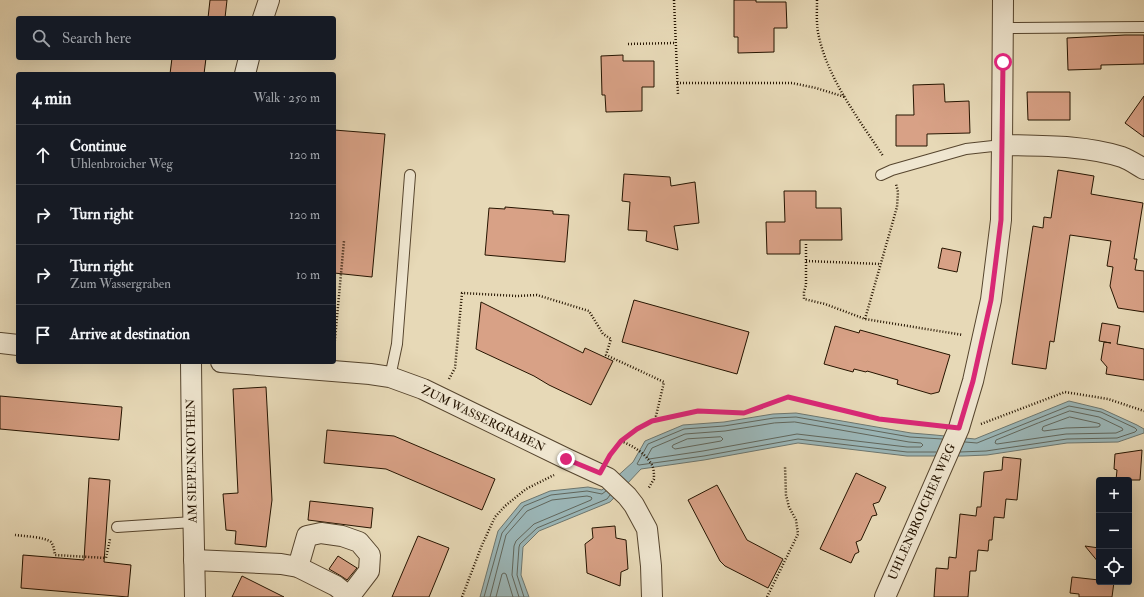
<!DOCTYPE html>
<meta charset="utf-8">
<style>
body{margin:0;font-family:"IM FELL Double Pica",serif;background:#20242c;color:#f1f3f6}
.controls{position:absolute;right:12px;bottom:12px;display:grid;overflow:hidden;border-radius:4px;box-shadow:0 4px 16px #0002}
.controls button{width:36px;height:36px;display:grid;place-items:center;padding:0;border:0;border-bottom:1px solid #363941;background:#171b24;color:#f1f3f6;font:20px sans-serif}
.stop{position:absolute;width:12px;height:12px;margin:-9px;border:3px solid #db2777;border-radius:50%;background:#fff}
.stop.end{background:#db2777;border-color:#fff;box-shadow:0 1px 4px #0008}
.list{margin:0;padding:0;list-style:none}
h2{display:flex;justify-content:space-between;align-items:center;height:52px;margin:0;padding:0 16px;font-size:17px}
h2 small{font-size:13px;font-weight:400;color:#9ea1a6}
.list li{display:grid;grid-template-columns:26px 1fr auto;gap:12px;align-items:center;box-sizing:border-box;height:60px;padding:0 16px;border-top:1px solid #363941}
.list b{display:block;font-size:15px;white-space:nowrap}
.list p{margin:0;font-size:13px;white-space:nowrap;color:#9ea1a6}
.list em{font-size:13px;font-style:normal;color:#9ea1a6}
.icon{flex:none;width:22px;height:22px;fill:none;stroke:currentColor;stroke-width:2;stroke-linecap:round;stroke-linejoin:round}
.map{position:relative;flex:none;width:1144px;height:597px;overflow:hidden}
.search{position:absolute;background:#171b24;box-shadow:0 4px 16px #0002;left:16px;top:16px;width:320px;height:44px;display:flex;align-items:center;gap:10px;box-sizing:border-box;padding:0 14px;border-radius:4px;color:#9ea1a6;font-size:15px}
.panel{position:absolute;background:#171b24;box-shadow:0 4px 16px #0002;left:16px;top:72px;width:320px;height:292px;border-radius:4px}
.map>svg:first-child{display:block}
.water{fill:#9bb7b9;stroke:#6c766f}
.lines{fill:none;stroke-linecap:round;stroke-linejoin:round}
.shore{stroke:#60665c;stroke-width:1}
.building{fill:#d8a186;stroke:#251400}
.service-casing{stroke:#56452e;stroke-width:12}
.minor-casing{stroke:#56452e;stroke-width:22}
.path{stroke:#251400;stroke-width:2.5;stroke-dasharray:1 2;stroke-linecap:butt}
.service{stroke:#efe6d0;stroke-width:10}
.minor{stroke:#efe6d0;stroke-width:20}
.route{stroke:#db2777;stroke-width:5}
.labels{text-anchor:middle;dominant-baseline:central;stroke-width:3;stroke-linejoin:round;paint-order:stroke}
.street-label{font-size:12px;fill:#251400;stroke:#efe6d0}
</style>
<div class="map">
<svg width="1144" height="597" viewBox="0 0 1144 597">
<rect width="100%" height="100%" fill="#e7d9b7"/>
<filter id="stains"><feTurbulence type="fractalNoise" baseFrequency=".005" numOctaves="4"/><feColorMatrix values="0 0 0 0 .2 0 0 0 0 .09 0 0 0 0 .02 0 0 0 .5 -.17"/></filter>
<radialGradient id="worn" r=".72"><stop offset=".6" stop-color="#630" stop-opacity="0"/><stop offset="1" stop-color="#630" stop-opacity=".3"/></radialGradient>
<polygon class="water" points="1069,401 1102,409 1137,425 1144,429 1144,433 1118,442 1067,443 987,455 963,456 907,456 798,443 704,460 641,469 610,502 539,531 523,547 521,575 529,597 480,597 498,531 521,503 550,491 588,487 602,490 633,462 645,441 683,425 724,422 773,414 796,413 911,433 935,435 975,439"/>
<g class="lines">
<g class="shore">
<polygon points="1070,411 1099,417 1122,428 1123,430 1116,433 1066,434 997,444 995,443 996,440 1038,423"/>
<polygon points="1070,417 1097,423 1100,424 1100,426 1098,427 1066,428 1044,431 1042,430 1043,427"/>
<polygon points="795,422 909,442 921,443 923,445 921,447 907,447 797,434 703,451 649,459 647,457 652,448 685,434 725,431 774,423"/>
<polygon points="721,437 723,439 721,441 675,449 672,447 673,445 687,439"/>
<polyline points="936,452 907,452 798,439 704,456 639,465 637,464 648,444 684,429 724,426 774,418 796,417 910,437 942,439"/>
<polyline points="960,452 986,451 1067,439 1117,438 1135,432 1137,430 1135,428 1101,412 1069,406 977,443 965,442"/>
<polyline points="484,597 502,533 524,506 551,495 587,491 602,494 606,491"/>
<polyline points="490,597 506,535 527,511 552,500 587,496 591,497 592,498 591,500 534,524 516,541 514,546 512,575 519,597"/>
<polyline points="496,597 502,574 504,573 506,574 513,597"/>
<polyline points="524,597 517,575 519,547 520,544 537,528 607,499 610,495"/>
</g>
</g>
<g class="building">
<polygon points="210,0 227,0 225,18 208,18"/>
<polygon points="734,0 756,0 756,2 786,2 787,28 774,28 774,52 738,53 738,37 734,37"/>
<polygon points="1125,35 1144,35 1144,64 1101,65 1101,69 1068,70 1067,38"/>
<polygon points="623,55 623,61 654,61 654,87 642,87 642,111 606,112 605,95 602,95 601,56"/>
<polygon points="172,58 206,58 204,74 170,74"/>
<polygon points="944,84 945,102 969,101 970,133 927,134 927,146 896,146 896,115 914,115 913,85"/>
<polygon points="1027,92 1070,92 1070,120 1028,120"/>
<polygon points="1144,96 1144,137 1125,123"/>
<polygon points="334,130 385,134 372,277 334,273"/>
<polygon points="1058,170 1094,176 1091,194 1143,203 1134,259 1137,259 1135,270 1144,271 1144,312 1118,308 1110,286 1113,267 1107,266 1111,241 1070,235 1054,342 1050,341 1046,369 1012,364 1033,226 1043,228 1044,217 1051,218"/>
<polygon points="624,174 670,177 671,186 695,182 699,223 674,226 678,250 646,241 647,231 628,230 630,202 622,201"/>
<polygon points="784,191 816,191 816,208 841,208 842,240 800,240 800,254 767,254 766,222 785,222"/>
<polygon points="505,207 553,211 553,214 569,215 565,262 485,255 489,208 505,209"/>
<polygon points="942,248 961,252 957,272 938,268"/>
<polygon points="634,300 749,332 737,374 622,342"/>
<polygon points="481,302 583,353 585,348 613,361 591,405 549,385 534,376 476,349"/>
<polygon points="1102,323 1120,326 1117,344 1144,349 1144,380 1106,374 1107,367 1101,360 1104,342 1111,343 1099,341"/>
<polygon points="835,326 859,333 860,330 950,355 939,392 931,394 897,384 898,380 867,371 866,372 854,369 853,372 824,364"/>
<polygon points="266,387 272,500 266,547 235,544 236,531 226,530 223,494 238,493 233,389"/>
<polygon points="0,396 122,407 119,440 0,429"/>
<polygon points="327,430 394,436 495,479 482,510 386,469 324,463"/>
<polygon points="1142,450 1140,480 1116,480 1117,470 1114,469 1115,454"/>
<polygon points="1003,457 1021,459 1017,500 1006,499 1004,518 994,517 992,540 989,540 988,551 978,550 976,571 970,571 968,597 934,597 936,568 948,569 949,557 956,558 960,514 976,516 977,507 981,507 984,472 1002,470"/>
<polygon points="856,473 886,487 879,502 873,504 877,515 872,516 861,540 856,542 859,552 855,554 851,563 820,549"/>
<polygon points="89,478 110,480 104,562 131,565 128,597 21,588 23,555 84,560"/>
<polygon points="717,485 747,540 783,559 768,588 725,566 720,561 688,500"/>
<polygon points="310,501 373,508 371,528 308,520"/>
<polygon points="615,526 616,538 626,540 628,569 621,572 620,586 587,573 585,544 593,538 592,528"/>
<polygon points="418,536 449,548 441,568 429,597 392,597"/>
<polygon points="1085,546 1099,548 1099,563"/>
<polygon points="338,556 357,568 347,580 341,576 329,569"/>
<polygon points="242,576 284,597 232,597"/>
<polygon points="1072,577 1099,580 1099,582 1114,582 1112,597 1079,597 1079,594 1070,593"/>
</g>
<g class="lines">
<g class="service-casing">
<g id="service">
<polyline points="1003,28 1144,27"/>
<polyline points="881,175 892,170 966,149 1002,145"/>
<polyline points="390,377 397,344 410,175"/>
<polyline points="117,527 193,522"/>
</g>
</g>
<g class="minor-casing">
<g id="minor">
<polyline points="263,18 269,0"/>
<polyline points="245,74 249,58"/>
<path d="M1002,145c40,1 82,0 120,12 8,3 15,8 22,12"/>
<polyline points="0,343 18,345"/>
<polyline points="191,362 192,452 195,597"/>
<polyline points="221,362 370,374 390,377 423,389 567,459 608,478 627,496 634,505 647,529 651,566 652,597"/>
<polyline points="194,560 281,564 298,567 336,586 350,597"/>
<polyline points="298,567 307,536 321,533 342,536 359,542 370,555 369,571 349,597"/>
<polyline points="885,597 959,428 973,381 991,300 1001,220 1002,145 1003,0"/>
</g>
</g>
<g class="path">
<polyline points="674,0 678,95"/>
<path d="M817,0c0,12 -1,26 2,37 10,44 40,82 64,119"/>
<polyline points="628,44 675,43"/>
<polyline points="677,83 792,83 816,88 845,97"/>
<polyline points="806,244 806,285 804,292 804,299 825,304 865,319 963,335"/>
<polyline points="806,261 881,264"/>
<polyline points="865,319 897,207 898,192 896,184"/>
<polyline points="334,350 344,241"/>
<polyline points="449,379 455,368 462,293 517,296 537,295 589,311 603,334 611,339 606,355 664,382 656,416 657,420"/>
<polyline points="981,424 1065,392 1108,399 1144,411"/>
<path d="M621,441c12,5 24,12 31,24 2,4 2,9 2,14l-6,10"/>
<polyline points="609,456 621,441 637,429 652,421 698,411 744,413 788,397 879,419 939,426"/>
<path d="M15,535c8,1 30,2 36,7 3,4 3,8 4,13l51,3 4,-19"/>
<polyline points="462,597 482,545 495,517 505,506 526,489 554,475"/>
<polyline points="767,597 798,534 796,520 789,507 786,495 785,466"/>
</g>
<use href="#service" class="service"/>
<use href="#minor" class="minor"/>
</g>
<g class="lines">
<polyline class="route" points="566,459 600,473 610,455 621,441 637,429 652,421 698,411 744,413 788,397 879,419 959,428 973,381 991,300 1001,220 1003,62"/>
</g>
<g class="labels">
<g class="street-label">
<text transform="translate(483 419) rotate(26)">ZUM WASSERGRABEN</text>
<text transform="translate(192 461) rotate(-91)">AM SIEPENKOTHEN</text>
<text transform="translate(922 512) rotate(-66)">UHLENBROICHER WEG</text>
</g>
</g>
<rect width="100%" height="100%" filter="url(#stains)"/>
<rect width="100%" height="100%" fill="url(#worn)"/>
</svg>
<div class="controls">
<button>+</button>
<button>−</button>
<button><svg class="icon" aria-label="locate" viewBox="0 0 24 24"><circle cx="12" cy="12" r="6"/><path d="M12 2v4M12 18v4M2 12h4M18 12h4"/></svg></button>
</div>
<div class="stop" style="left:1003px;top:62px"></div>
<div class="stop end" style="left:566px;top:459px"></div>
<div class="search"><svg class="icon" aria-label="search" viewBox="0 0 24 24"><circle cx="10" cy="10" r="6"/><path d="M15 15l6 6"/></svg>Search here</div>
<section class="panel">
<h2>4 min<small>Walk · 250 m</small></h2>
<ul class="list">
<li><svg class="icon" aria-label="ahead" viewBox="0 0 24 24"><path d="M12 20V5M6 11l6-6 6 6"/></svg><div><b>Continue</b><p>Uhlenbroicher Weg</p></div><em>120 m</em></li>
<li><svg class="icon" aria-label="right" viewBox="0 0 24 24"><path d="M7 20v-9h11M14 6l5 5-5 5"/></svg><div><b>Turn right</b></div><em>120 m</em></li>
<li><svg class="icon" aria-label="right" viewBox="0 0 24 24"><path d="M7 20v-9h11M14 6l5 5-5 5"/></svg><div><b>Turn right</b><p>Zum Wassergraben</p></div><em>10 m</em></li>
<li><svg class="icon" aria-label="arrive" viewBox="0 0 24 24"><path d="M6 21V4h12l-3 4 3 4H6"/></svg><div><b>Arrive at destination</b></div></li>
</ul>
</section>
</div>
